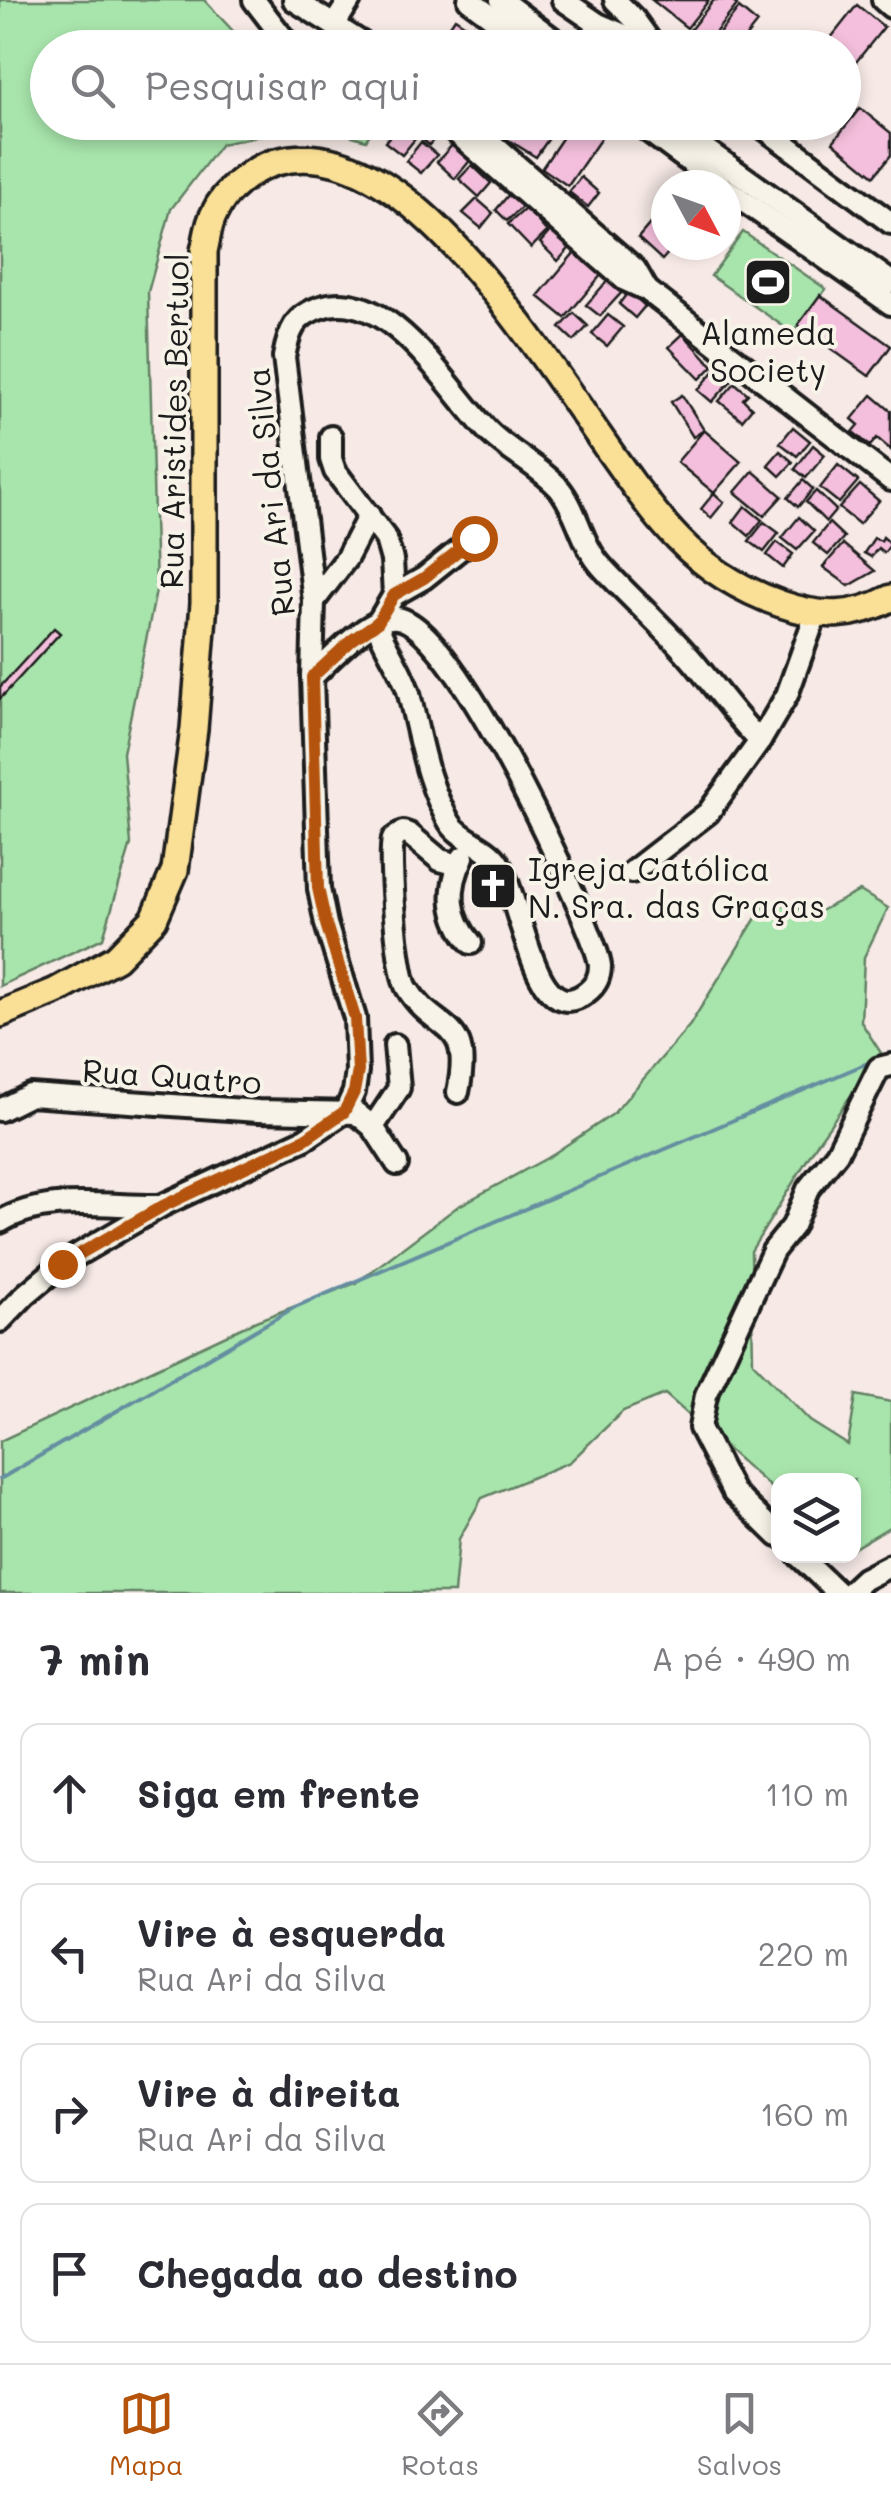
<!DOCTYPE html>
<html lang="pt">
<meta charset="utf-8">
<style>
body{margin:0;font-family:Mali,sans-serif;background:#f7f7f7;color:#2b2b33}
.controls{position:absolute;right:30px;bottom:30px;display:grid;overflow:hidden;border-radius:20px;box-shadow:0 5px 15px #0003}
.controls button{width:90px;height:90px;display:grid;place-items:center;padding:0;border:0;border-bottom:2px solid #e1e1e2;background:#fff;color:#2b2b33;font:50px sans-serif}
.compass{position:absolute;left:651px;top:170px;width:90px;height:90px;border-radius:50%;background:#fff;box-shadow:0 5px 15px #0003;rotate:131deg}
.stop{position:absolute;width:30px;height:30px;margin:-22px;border:8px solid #b45309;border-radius:50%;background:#fff}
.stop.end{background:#b45309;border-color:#fff;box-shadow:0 2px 10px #0008}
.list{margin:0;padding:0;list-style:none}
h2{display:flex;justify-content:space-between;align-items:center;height:130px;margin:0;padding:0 40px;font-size:42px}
h2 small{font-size:32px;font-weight:400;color:#7c7c81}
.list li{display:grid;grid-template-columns:65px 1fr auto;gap:30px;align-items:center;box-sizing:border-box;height:140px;margin:0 20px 20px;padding:0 20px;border:2px solid #e1e1e2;border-radius:20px}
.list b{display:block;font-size:38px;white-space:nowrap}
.list p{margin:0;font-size:32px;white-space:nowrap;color:#7c7c81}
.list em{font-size:32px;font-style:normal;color:#7c7c81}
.icon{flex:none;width:55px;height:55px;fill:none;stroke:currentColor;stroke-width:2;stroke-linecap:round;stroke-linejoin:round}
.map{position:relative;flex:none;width:891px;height:1593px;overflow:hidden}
.search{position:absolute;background:#fff;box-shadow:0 5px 15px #0003;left:30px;right:30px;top:30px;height:110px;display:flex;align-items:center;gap:25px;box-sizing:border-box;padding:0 35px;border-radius:55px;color:#7c7c81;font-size:38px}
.sheet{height:770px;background:#fff}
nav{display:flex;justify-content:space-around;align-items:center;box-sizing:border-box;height:140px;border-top:2px solid #e1e1e2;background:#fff;font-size:28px;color:#7c7c81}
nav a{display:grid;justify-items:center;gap:5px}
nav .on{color:#b45309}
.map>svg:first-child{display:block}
.green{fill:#a8e5ac;stroke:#628064;stroke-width:2.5}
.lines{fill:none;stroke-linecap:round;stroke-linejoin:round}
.stream{stroke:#658ea0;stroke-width:4}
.building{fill:#f4bfdc;stroke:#1c1c1c;stroke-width:2.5}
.minor-casing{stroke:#1c1c1c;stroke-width:28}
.major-casing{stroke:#1c1c1c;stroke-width:32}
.minor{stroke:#f7f3e8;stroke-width:20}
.major{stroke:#fadf96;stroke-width:25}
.route{stroke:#b45309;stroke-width:12}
.labels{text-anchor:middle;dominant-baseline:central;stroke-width:8;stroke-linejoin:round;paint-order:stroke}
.poi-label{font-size:32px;fill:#1c1c1c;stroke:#f7f3e8}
.street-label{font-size:32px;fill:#1c1c1c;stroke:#f7f3e8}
</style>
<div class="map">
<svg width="891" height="1593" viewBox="0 0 891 1593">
<rect width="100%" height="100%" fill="#f6e9e6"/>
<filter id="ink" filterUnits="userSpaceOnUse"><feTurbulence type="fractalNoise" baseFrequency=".01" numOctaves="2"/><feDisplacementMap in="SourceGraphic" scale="20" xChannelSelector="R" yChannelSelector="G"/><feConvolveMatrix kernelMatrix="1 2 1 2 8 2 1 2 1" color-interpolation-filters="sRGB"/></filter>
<g filter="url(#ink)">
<g class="green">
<polygon points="0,0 204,0 248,47 48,48 48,122 377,123 366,140 312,124 221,144 171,209 148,292 156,591 123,753 131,844 103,938 0,986"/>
<polygon points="743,232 826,289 793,333 711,276"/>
<polygon points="860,891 888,908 864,957 861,1022 881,1053 818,1142 751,1251 753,1362 810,1421 848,1445 856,1395 891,1402 891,1526 854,1548 854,1480 778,1480 778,1494 665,1394 623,1411 570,1462 482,1498 459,1539 454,1593 0,1593 0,1441 256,1321 356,1283 457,1207 547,1158 613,1114 690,1025 767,900 816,913"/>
</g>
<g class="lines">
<polyline class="stream" points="0,1479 295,1307 891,1053"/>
</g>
<g class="building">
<polygon points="652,0 709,0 687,28"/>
<polygon points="714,0 730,0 737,5 707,43 690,30"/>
<polygon points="857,5 884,27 844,77 844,48 823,48"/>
<polygon points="739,8 757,23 737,48 713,48 710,45"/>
<polygon points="455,18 483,37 477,48 435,48"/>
<polygon points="860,108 891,133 891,155 874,176 833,142"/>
<polygon points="417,122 425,122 439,133 429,145 411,130"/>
<polygon points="512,122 560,122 536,157 502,136"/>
<polygon points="573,122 612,122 568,186 542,168"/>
<polygon points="398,125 415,139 402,155 385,142"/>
<polygon points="421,142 437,155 421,173 406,161"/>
<polygon points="454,143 472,158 455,179 437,162"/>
<polygon points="472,165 491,183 479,197 459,179"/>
<polygon points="581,177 599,193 588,207 569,192"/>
<polygon points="510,193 523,206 507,221 496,210"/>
<polygon points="477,199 493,213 481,228 463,213"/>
<polygon points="666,205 666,245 675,245 662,260 638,238"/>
<polygon points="526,208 547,232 531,248 508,224"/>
<polygon points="553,228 576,241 558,261 540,243"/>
<polygon points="575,252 602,274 565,318 538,296"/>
<polygon points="609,279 623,291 600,316 586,305"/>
<polygon points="629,291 645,306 635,318 619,304"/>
<polygon points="820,295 891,346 869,376 798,325"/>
<polygon points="574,313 588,326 574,341 560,328"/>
<polygon points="608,315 623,327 607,346 592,334"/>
<polygon points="683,334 713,366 700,379 669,347"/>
<polygon points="717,368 731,381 712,402 698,390"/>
<polygon points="735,383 748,394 743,399 752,408 742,420 719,401"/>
<polygon points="682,395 704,430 693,437 671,402"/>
<polygon points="872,395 891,411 891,450 877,438 870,446 853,432 859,425 852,419"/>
<polygon points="793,427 810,441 797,456 780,443"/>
<polygon points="704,430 741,462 714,493 677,462"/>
<polygon points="813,445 825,455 806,478 795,469"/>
<polygon points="780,451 793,462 780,476 768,465"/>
<polygon points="838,465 858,481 839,503 820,488"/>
<polygon points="753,471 782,496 764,516 735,492"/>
<polygon points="803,480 813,489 798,507 788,498"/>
<polygon points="860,485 879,501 859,524 839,508"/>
<polygon points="816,491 836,510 826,522 806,502"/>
<polygon points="714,493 724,502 711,518 701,509"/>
<polygon points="745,506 762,520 749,536 733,522"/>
<polygon points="799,517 814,531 797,550 782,538"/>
<polygon points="764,522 779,533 764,552 749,541"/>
<polygon points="829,523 844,537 828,555 813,543"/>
<polygon points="883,537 891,544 884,553 878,548 871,557 864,553 874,538 881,541"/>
<polygon points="777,542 793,554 783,568 767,555"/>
<polygon points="843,544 875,571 849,586 823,567"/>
<polygon points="54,628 60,633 0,699 0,687"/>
</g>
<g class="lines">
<g class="minor-casing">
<g id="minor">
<polyline points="254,0 291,48"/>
<polyline points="294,0 370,48"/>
<polyline points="469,0 534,48"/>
<polyline points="501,0 565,48"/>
<polyline points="563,0 598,24 654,48"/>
<polyline points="615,0 634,19 655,48"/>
<polyline points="883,0 891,7"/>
<polyline points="334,25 350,0"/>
<polyline points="444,122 625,280 647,290 891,480"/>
<polyline points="467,122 635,269 647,290"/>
<polyline points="636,122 721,185"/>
<polyline points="667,122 891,282"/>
<polyline points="756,122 891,223"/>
<polyline points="726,189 891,304"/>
<polyline points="331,437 331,459 335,471 386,539 392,560 394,595"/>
<polyline points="314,601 346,559 369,515"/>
<path d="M312,677c19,-18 58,-62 85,-59 49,6 140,197 161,242 9,20 41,89 42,106 0,11 -5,20 -13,26 -41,32 -57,-42 -66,-67 -6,-17 -14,-50 -24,-64 -11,-16 -36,-21 -47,-38 -24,-40 -30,-86 -41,-129 -6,-22 -21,-42 -29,-62l-2,-10 16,-27 30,-17 50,-40"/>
<path d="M463,857c-16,32 -14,60 8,86"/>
<polyline points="632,872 708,813 760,741"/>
<path d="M458,1092c16,-75 -23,-57 -51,-104 -10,-16 -18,-130 -14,-149l10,-7 6,2 31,26 19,5"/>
<polyline points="0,1110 30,1095 258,1111 356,1113 373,1127 397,1164"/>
<polyline points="373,1127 399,1088 395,1045"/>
<path d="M0,1222c46,-28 108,-15 160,-16"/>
<path d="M0,1321l26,-27 36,-30 101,-59 142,-66 40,-27 9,-20 3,-21 -2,-53 -29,-94 -7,-35 -7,-212 2,-76 -30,-244c5,-26 10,-41 37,-50 68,-22 127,83 167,124 21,21 51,35 71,57 19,23 22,56 43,79 29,32 62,60 90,93 23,27 42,55 68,81l27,-46 29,-81"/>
<polyline points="778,1536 733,1492 700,1428 706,1395 773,1251 793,1226 808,1189 837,1153 879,1068 891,1065"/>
<polyline points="799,1556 838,1593"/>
<polyline points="849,1593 864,1579 891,1565"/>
</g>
</g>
<g class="major-casing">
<path id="major" d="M0,1014l56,-23 60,-33 38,-39 21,-49 19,-141 10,-126v-352c3,-11 4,-26 10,-37 11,-24 37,-45 62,-52 156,-43 309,284 403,378 28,29 65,51 102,64 40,14 73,14 110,-6"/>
</g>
<use href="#minor" class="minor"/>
<use href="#major" class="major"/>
</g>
</g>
<g class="lines" filter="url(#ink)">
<polyline class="route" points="62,1264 163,1206 305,1139 344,1112 354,1092 358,1071 355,1018 326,924 318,888 312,677 352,640 378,622 394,595 424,578 474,538"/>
</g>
<defs>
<g id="stadium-square" transform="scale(2.5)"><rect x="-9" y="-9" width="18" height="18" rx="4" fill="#1c1c1c" stroke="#f7f3e8"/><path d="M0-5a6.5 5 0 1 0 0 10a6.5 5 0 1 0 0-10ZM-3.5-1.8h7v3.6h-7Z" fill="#fff"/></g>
<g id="church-square" transform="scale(2.5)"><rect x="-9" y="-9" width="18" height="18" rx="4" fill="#1c1c1c" stroke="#f7f3e8"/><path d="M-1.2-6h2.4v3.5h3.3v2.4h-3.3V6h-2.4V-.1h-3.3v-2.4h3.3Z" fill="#fff"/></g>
</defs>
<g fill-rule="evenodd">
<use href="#stadium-square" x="768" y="282"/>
<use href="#church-square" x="493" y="886"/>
</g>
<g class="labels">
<g class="poi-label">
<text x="768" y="332">Alameda<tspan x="768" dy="37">Society</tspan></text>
<text x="528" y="868" text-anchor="start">Igreja Católica<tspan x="528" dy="37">N. Sra. das Graças</tspan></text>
</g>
<g class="street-label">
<text transform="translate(173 421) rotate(-89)">Rua Aristides Bertuol</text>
<text transform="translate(269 492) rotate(-96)">Rua Ari da Silva</text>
<text transform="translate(172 1075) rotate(4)">Rua Quatro</text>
</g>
</g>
</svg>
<div class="controls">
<button><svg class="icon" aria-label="layers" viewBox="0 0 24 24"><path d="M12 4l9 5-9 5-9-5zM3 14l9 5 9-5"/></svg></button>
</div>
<svg class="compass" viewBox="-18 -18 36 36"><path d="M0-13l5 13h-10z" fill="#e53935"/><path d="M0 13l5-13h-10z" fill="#7c7c81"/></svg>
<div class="stop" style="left:474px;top:538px"></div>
<div class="stop end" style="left:62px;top:1264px"></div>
<div class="search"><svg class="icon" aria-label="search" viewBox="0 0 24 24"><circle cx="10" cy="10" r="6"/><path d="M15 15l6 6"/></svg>Pesquisar aqui</div>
</div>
<section class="sheet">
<h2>7 min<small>A pé · 490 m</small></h2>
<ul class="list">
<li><svg class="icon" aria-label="ahead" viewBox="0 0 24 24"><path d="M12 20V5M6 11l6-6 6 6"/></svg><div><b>Siga em frente</b></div><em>110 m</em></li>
<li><svg class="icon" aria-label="left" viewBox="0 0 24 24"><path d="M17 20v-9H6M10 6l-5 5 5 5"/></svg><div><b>Vire à esquerda</b><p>Rua Ari da Silva</p></div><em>220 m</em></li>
<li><svg class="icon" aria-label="right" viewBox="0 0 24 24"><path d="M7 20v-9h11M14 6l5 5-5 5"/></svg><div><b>Vire à direita</b><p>Rua Ari da Silva</p></div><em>160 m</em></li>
<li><svg class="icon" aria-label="arrive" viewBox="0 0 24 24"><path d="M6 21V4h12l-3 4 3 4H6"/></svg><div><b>Chegada ao destino</b></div></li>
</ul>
</section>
<nav>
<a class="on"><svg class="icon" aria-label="map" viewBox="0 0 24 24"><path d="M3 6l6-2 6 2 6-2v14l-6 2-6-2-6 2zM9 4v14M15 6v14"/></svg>Mapa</a>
<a><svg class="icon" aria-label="directions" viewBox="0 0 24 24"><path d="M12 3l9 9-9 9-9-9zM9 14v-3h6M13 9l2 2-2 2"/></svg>Rotas</a>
<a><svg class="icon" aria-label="saved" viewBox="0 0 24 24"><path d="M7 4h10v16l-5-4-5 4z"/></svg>Salvos</a>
</nav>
